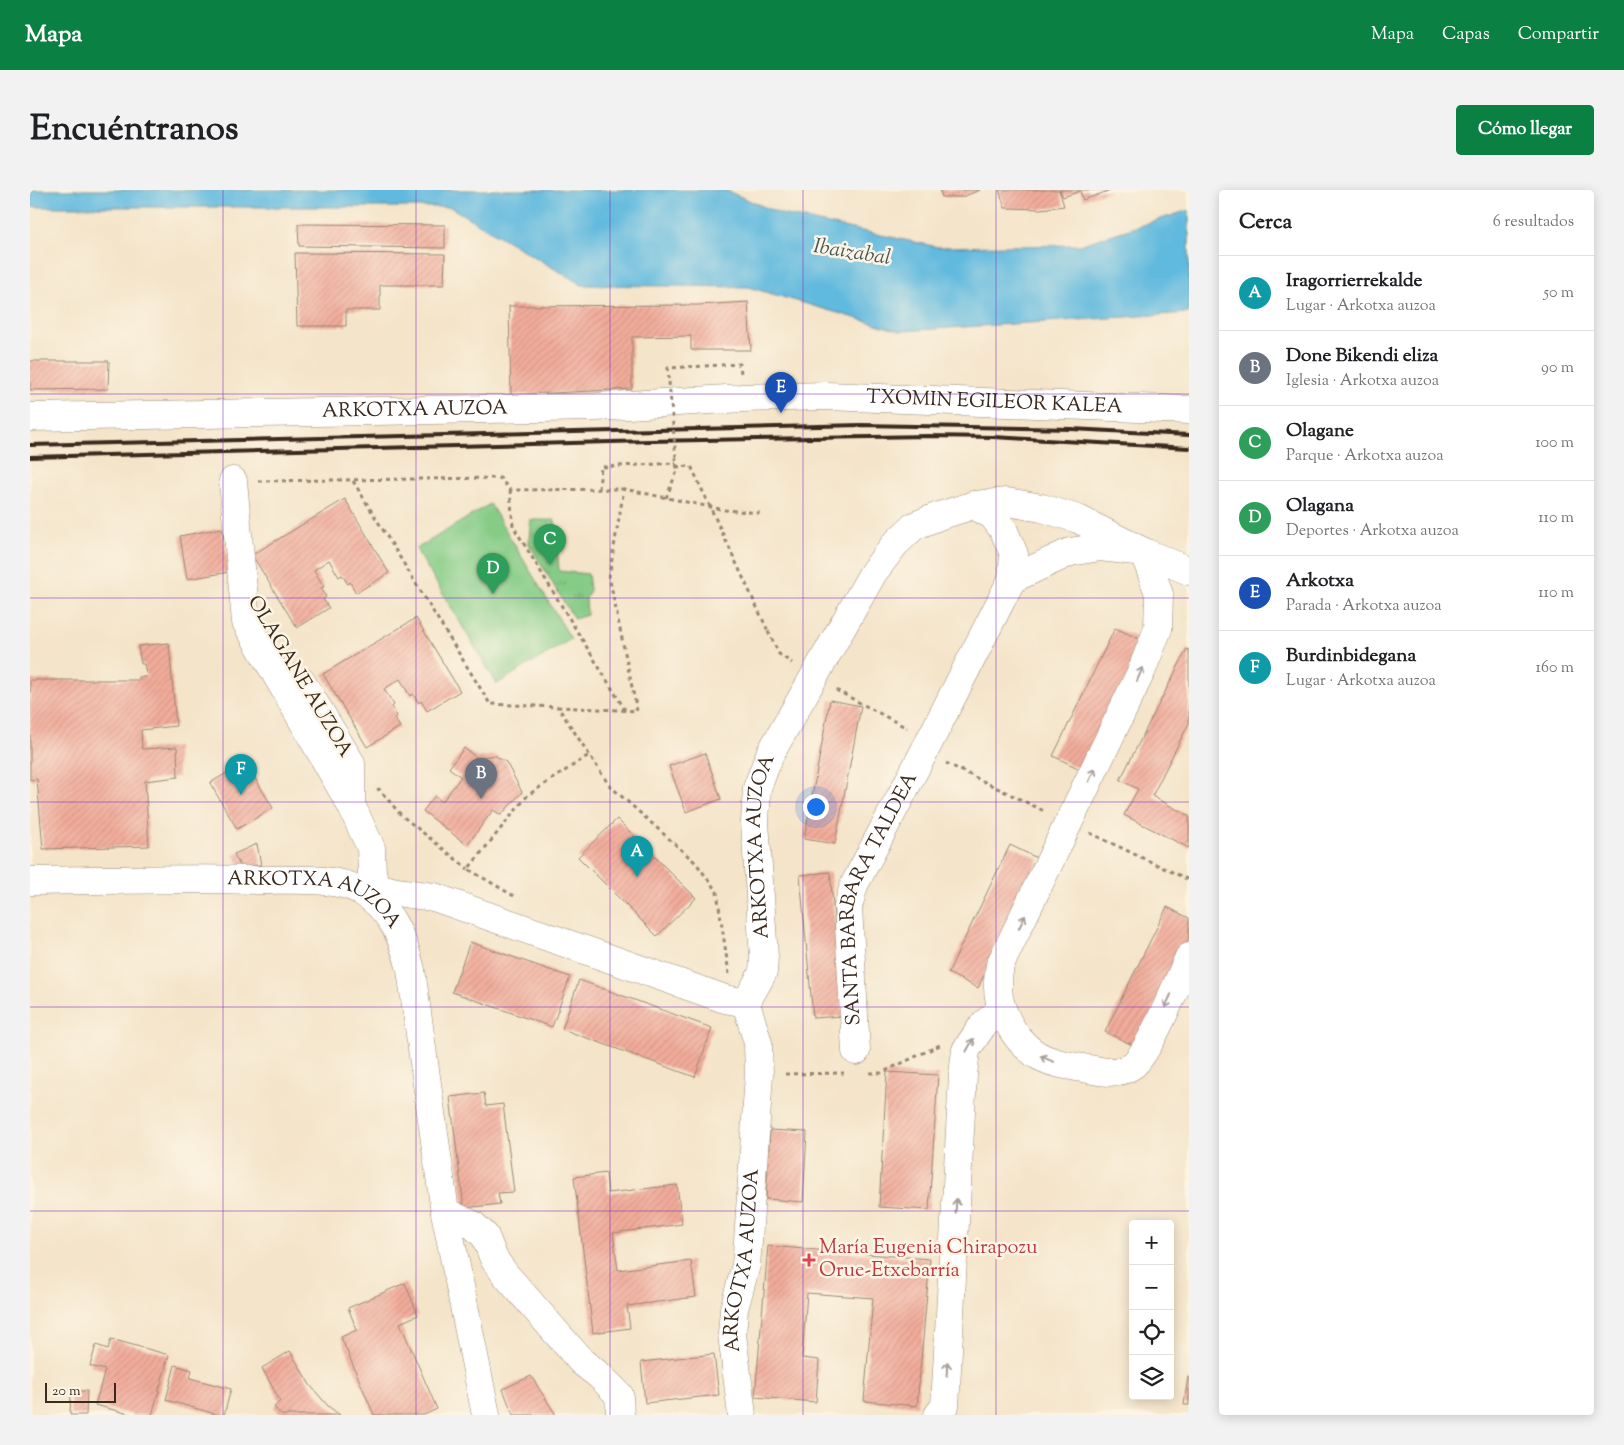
<!DOCTYPE html>
<html lang="es">
<meta charset="utf-8">
<style>
body{margin:0;font-family:"Sorts Mill Goudy",serif;background:#f2f2f2;color:#202124}
.controls{position:absolute;right:15px;bottom:15px;display:grid;overflow:hidden;border-radius:5px;box-shadow:0 2px 12px #0003}
.controls button{width:45px;height:45px;display:grid;place-items:center;padding:0;border:0;border-bottom:1px solid #e0e0e0;background:#fff;color:#202124;font:25px sans-serif}
.scale{position:absolute;left:15px;bottom:12px;width:71px;box-sizing:border-box;padding-left:5px;border:2px solid #3b2a1e;border-top:0;font-size:14px;line-height:18px;white-space:nowrap;color:#3b2a1e;-webkit-text-stroke:4px #fcf5e5;paint-order:stroke}
.you{position:absolute;left:785px;top:616px;width:18px;height:18px;margin:-12px;border:4px solid #fff;border-radius:50%;background:#1a73e8;box-shadow:0 0 0 8px #1a73e833}
.badge{display:grid;place-items:center;width:32px;height:32px;border-radius:50%;background:#0b8043;color:#fff;font-size:16px;font-weight:700}
.pin{position:absolute;translate:-50% -41px;filter:drop-shadow(0 1px 2px #0008)}
.pin::after{content:'';position:absolute;top:26px;width:18px;height:15px;background:inherit;clip-path:polygon(0 0,100% 0,50% 100%)}
.list{margin:0;padding:0;list-style:none}
h2{display:flex;justify-content:space-between;align-items:center;height:65px;margin:0;padding:0 20px;font-size:21px}
h2 small{font-size:16px;font-weight:400;color:#757577}
.list li{display:grid;grid-template-columns:32px 1fr auto;gap:15px;align-items:center;box-sizing:border-box;height:75px;padding:0 20px;border-top:1px solid #e0e0e0}
.list b{display:block;font-size:19px;white-space:nowrap}
.list p{margin:0;font-size:16px;white-space:nowrap;color:#757577}
.list em{font-size:16px;font-style:normal;color:#757577}
.icon{flex:none;width:28px;height:28px;fill:none;stroke:currentColor;stroke-width:2;stroke-linecap:round;stroke-linejoin:round}
.map{position:relative;flex:none;width:1159px;height:1225px;overflow:hidden;border-radius:5px}
header{display:flex;align-items:center;gap:30px;box-sizing:border-box;height:70px;padding:0 25px;background:#0b8043;color:#fff}
header strong{font-size:24px}
nav{display:flex;gap:28px;margin-inline-start:auto;font-size:18px}
.intro{display:flex;align-items:center;justify-content:space-between;box-sizing:border-box;height:120px;padding:0 30px}
h1{margin:0;font-size:35px}
.button{padding:12px 22px;border-radius:5px;background:#0b8043;color:#fff;font-size:18px;font-weight:700}
main{display:flex;gap:30px;padding:0 30px}
aside{flex:1;background:#fff;border-radius:5px;box-shadow:0 2px 12px #0003}
.map>svg:first-child{display:block}
.park{fill:url(#park-tufts);stroke:#607b52}
.garden{fill:#86cc87;stroke:#607b52}
.water{fill:#61b9de;stroke:#4e727e}
.building{fill:url(#building-hatch)}
.lines{fill:none;stroke-linecap:round;stroke-linejoin:round}
.minor-casing{stroke:#988774;stroke-width:29}
.path{stroke:#988774;stroke-width:3;stroke-dasharray:4 4;stroke-linecap:butt}
.minor{stroke:#fff;stroke-width:28}
.rail{stroke:#3b2a1e;stroke-width:4}
.path-bridge{stroke:#988774;stroke-width:3;stroke-dasharray:4 4;stroke-linecap:butt}
.oneway{stroke:#a79f9a}
.grid{fill:none;stroke:#7b2cbf;stroke-width:1;stroke-opacity:0.55}
.health-dot{fill:#e0444e;stroke:#fcf5e5;stroke-width:2}
.labels{text-anchor:middle;dominant-baseline:central;stroke-width:5;stroke-linejoin:round;paint-order:stroke}
.street-label{font-size:20px;fill:#3b2a1e;stroke:#fcf5e5}
.health-label{font-size:20px;fill:#be3a42;stroke:#fcf5e5;text-anchor:start}
.water-label{font-size:21px;font-style:italic;fill:#465558;stroke:#fcf5e5}
</style>
<header>
<strong>Mapa</strong>
<nav><a>Mapa</a><a>Capas</a><a>Compartir</a></nav>
</header>
<div class="intro"><h1>Encuéntranos</h1><a class="button">Cómo llegar</a></div>
<main>
<div class="map">
<svg width="1159" height="1225" viewBox="0 0 1159 1225">
<defs>
<pattern id="park-tufts" width="24" height="20" patternUnits="userSpaceOnUse" patternTransform="scale(1.25)"><rect width="24" height="20" fill="#86cc87"/><path d="M3 7l-1-3M5 7V3M7 7l1-3M15 17l-1-3M17 17v-4M19 17l1-3" fill="none" stroke="#75af74"/></pattern>
<pattern id="building-hatch" width="6" height="6" patternUnits="userSpaceOnUse" patternTransform="scale(1.25)"><rect width="6" height="6" fill="#f2ac9b"/><path d="M-1 1l2-2M0 6l6-6M5 7l2-2" fill="none" stroke="#d09485"/></pattern>
</defs>
<rect width="100%" height="100%" fill="#fcf5e5"/>
<filter id="ink" filterUnits="userSpaceOnUse"><feTurbulence type="fractalNoise" baseFrequency=".02" numOctaves="2"/><feDisplacementMap in="SourceGraphic" scale="10" xChannelSelector="R" yChannelSelector="G"/><feConvolveMatrix kernelMatrix="1 2 1 2 8 2 1 2 1" color-interpolation-filters="sRGB"/></filter>
<filter id="wash" filterUnits="userSpaceOnUse"><feTurbulence type="fractalNoise" baseFrequency=".0096" numOctaves="4" result="noise"/><feDisplacementMap in="SourceGraphic" scale="20" xChannelSelector="R" yChannelSelector="G"/><feGaussianBlur stdDeviation="1.12" result="paint"/><feColorMatrix in="noise" values="0 0 0 0 0 0 0 0 0 0 0 0 0 0 0 0 0 1.4 0 .05"/><feComposite in="paint" operator="in"/></filter>
<g filter="url(#wash)">
<rect width="100%" height="100%" fill="#f4e4c9"/>
<polygon class="park" points="500,330 525,330 529,381 558,384 560,400 556,408 557,425 544,429 499,354"/>
<polygon class="garden" points="460,314 541,449 467,494 386,359"/>
<polygon class="water" points="0,0 695,0 751,24 908,57 1049,55 1159,20 1159,123 870,141 718,97 552,95 420,17 0,17"/>
<g id="blocks">
<g class="building">
<polygon points="910,0 950,0 932,7 912,7"/>
<polygon points="969,0 1029,0 1034,16 1011,19 975,18"/>
<polygon points="1030,0 1081,0 1053,10 1050,1 1033,7"/>
<polygon points="268,34 415,35 415,58 269,56"/>
<polygon points="265,63 415,64 414,95 350,95 350,120 316,120 316,136 267,136"/>
<polygon points="718,112 721,160 661,160 661,146 602,147 602,199 481,205 479,116 669,115"/>
<polygon points="0,171 79,171 78,199 0,200"/>
<polygon points="315,309 359,383 326,403 320,392 318,394 312,385 309,387 299,370 284,380 294,397 291,398 296,407 293,409 299,418 267,438 222,365"/>
<polygon points="192,338 200,382 157,389 150,346"/>
<polygon points="386,428 430,501 397,521 391,511 389,513 383,504 380,506 370,489 354,499 364,515 362,517 367,526 364,528 370,537 337,557 293,484"/>
<polygon points="1085,438 1114,451 1052,580 1023,566"/>
<polygon points="139,453 146,536 111,540 112,559 147,557 148,587 115,591 119,656 13,659 7,589 0,590 0,490 109,490 109,487 117,487 114,474 111,474 108,456"/>
<polygon points="1157,459 1159,460 1159,533 1122,606 1159,626 1159,658 1094,625 1108,599 1090,590"/>
<polygon points="800,510 831,516 805,654 774,649"/>
<polygon points="434,558 447,568 464,565 476,572 492,602 471,625 463,620 437,655 393,621 405,606 412,612 431,587 419,578"/>
<polygon points="675,563 691,609 656,622 639,576"/>
<polygon points="215,572 243,618 207,639 180,593"/>
<polygon points="587,629 666,708 627,746 548,667"/>
<polygon points="227,654 231,675 210,676 204,664"/>
<polygon points="980,655 1009,669 948,798 918,783"/>
<polygon points="800,682 813,826 783,828 770,685"/>
<polygon points="1137,717 1159,728 1159,748 1105,856 1075,842"/>
<polygon points="440,752 540,787 522,837 422,802"/>
<polygon points="549,790 682,838 665,887 532,839"/>
<polygon points="857,882 908,885 899,1020 849,1017"/>
<polygon points="454,903 456,916 473,914 484,1002 468,1003 470,1014 434,1018 420,907"/>
<polygon points="740,940 777,942 773,1012 736,1009"/>
<polygon points="576,983 578,1003 647,995 652,1034 583,1043 588,1080 661,1071 666,1107 597,1116 600,1138 563,1143 544,987"/>
<polygon points="738,1056 900,1069 887,1216 834,1211 843,1108 777,1103 772,1168 789,1170 786,1212 725,1207"/>
<polygon points="375,1093 388,1125 370,1133 407,1219 394,1225 344,1225 311,1147 327,1140 318,1118"/>
<polygon points="81,1149 139,1165 122,1225 103,1225 65,1215 75,1180 60,1176 66,1155 78,1159"/>
<polygon points="260,1161 280,1195 298,1216 310,1225 251,1225 244,1217 250,1211 232,1178"/>
<polygon points="684,1164 689,1205 615,1213 611,1172"/>
<polygon points="145,1175 162,1180 160,1188 201,1199 194,1225 189,1225 136,1210"/>
<polygon points="501,1186 526,1225 483,1225 473,1199"/>
<polygon points="1158,1187 1159,1187 1159,1215 1154,1215"/>
<polygon points="41,1201 57,1201 56,1225 40,1225"/>
</g>
</g>
</g>
<g filter="url(#ink)">
<use href="#blocks" fill-opacity="0" stroke="#988774" stroke-width="1"/>
<g class="lines">
<g class="minor-casing">
<g id="minor">
<path id="s1" d="M0,227l566,-10 147,-9 84,-2 362,14"/>
<polyline points="203,291 216,432 321,615 341,658 342,683 347,697"/>
<polyline points="944,315 963,326 974,341 984,364 982,389"/>
<polyline points="271,491 321,573 321,614"/>
<path id="s2" d="M0,691c79,-1 157,-3 235,-1 28,0 69,-3 94,10 31,17 44,47 52,80l34,242 41,203"/>
<polyline points="340,707 347,697 366,702 404,707 695,809 716,813"/>
<path id="s3" d="M826,861l-8,-144 6,-22 70,-133 88,-173 58,-27 30,-5 44,5 15,42 -1,35 -17,43 -141,293c-1,6 -2,13 -2,19 -1,25 16,55 36,69 16,11 37,13 55,16 14,3 31,6 44,-4 16,-12 46,-86 56,-108"/>
<polyline points="415,1022 443,1035 455,1046 464,1069 475,1084 552,1172 570,1186 589,1205 590,1225"/>
<path id="s4" d="M712,1225l-10,-81 2,-25 12,-44 2,-24 11,-167 -1,-31 -12,-40 17,-31 1,-15 -9,-135 2,-34 13,-34 103,-181 22,-29 19,-18 25,-10 35,-11 33,-3 35,6 36,11 66,33 45,19"/>
<polyline points="908,1225 915,1216 933,885 936,860 953,835 972,819"/>
</g>
</g>
<g class="path">
<polyline points="639,189 638,178 710,174 711,184"/>
<polyline points="228,291 470,288 480,300 594,299"/>
<polyline points="323,291 460,514 528,517"/>
<polyline points="569,299 571,277 646,273"/>
<polyline points="480,300 483,336 595,520"/>
<polyline points="636,308 647,281 646,268"/>
<polyline points="738,441 749,464 762,473"/>
<polyline points="806,500 877,538"/>
<polyline points="916,573 1016,622"/>
<polyline points="347,600 349,599 371,625 438,679"/>
<polyline points="1060,643 1159,690"/>
<polyline points="484,706 438,679 498,605 559,565"/>
<polyline points="699,784 687,702 666,673 579,595 528,517 607,521 579,386 594,299 695,320 730,323"/>
<polyline points="840,883 851,883 910,855"/>
<polyline points="755,884 814,883"/>
</g>
<use href="#minor" class="minor"/>
<g class="rail">
<polyline points="0,255 831,235 1041,239 1159,245"/>
<polyline points="0,267 620,251 897,246 963,247 1159,258"/>
</g>
<g class="path-bridge">
<polyline points="639,192 646,268"/>
<polyline points="646,277 661,276 738,441"/>
</g>
</g>
<defs><path id="oneway-shaft" d="M-6 0H5M1.5-3L5.5 0L1.5 3" fill="none" stroke-width="1.6" stroke-linecap="round" stroke-linejoin="round" transform="scale(1.25)"/></defs>
<g class="oneway">
<use href="#oneway-shaft" transform="translate(1110 484) rotate(-66)"/>
<use href="#oneway-shaft" transform="translate(1062 585) rotate(-65)"/>
<use href="#oneway-shaft" transform="translate(992 732) rotate(-64)"/>
<use href="#oneway-shaft" transform="translate(1138 811) rotate(115)"/>
<use href="#oneway-shaft" transform="translate(940 855) rotate(-61)"/>
<use href="#oneway-shaft" transform="translate(1017 869) rotate(-157)"/>
<use href="#oneway-shaft" transform="translate(926 1016) rotate(-87)"/>
<use href="#oneway-shaft" transform="translate(917 1179) rotate(-87)"/>
</g>
</g>
<path class="grid" d="M193,0v1225M386,0v1225M580,0v1225M773,0v1225M966,0v1225M0,204h1159M0,408h1159M0,612h1159M0,817h1159M0,1021h1159"/>
<path class="health-dot" d="M776.5 1062.5h5v5h5v5h-5v5h-5v-5h-5v-5h5z"/>
<g class="labels">
<g class="street-label">
<text stroke="none"><textPath href="#s1" startOffset="965">TXOMIN EGILEOR KALEA</textPath></text>
<text stroke="none"><textPath href="#s1" startOffset="385">ARKOTXA AUZOA</textPath></text>
<text transform="translate(269 487) rotate(59)">OLAGANE AUZOA</text>
<text stroke="none"><textPath href="#s4" startOffset="578">ARKOTXA AUZOA</textPath></text>
<text stroke="none"><textPath href="#s3" startOffset="159">SANTA BARBARA TALDEA</textPath></text>
<text stroke="none"><textPath href="#s2" startOffset="290">ARKOTXA AUZOA</textPath></text>
<text stroke="none"><textPath href="#s4" startOffset="156">ARKOTXA AUZOA</textPath></text>
</g>
<g class="health-label">
<text x="789" y="1058">María Eugenia Chirapozu<tspan x="789" dy="23">Orue-Etxebarría</tspan></text>
</g>
<g class="water-label">
<text transform="translate(822 63) rotate(9)">Ibaizabal</text>
</g>
</g>
</svg>
<div class="controls">
<button>+</button>
<button>−</button>
<button><svg class="icon" aria-label="locate" viewBox="0 0 24 24"><circle cx="12" cy="12" r="6"/><path d="M12 2v4M12 18v4M2 12h4M18 12h4"/></svg></button>
<button><svg class="icon" aria-label="layers" viewBox="0 0 24 24"><path d="M12 4l9 5-9 5-9-5zM3 14l9 5 9-5"/></svg></button>
</div>
<div class="scale">20 m</div>
<div class="you"></div>
<div class="pin badge" style="left:607px;top:687px;background:#0f9aa8">A</div>
<div class="pin badge" style="left:451px;top:609px;background:#6b7280">B</div>
<div class="pin badge" style="left:520px;top:375px;background:#2e9e5b">C</div>
<div class="pin badge" style="left:463px;top:404px;background:#2e9e5b">D</div>
<div class="pin badge" style="left:751px;top:223px;background:#1a4fb4">E</div>
<div class="pin badge" style="left:211px;top:605px;background:#0f9aa8">F</div>
</div>
<aside>
<h2>Cerca<small>6 resultados</small></h2>
<ul class="list">
<li><span class="badge" style="background:#0f9aa8">A</span><div><b>Iragorrierrekalde</b><p>Lugar · Arkotxa auzoa</p></div><em>50 m</em></li>
<li><span class="badge" style="background:#6b7280">B</span><div><b>Done Bikendi eliza</b><p>Iglesia · Arkotxa auzoa</p></div><em>90 m</em></li>
<li><span class="badge" style="background:#2e9e5b">C</span><div><b>Olagane</b><p>Parque · Arkotxa auzoa</p></div><em>100 m</em></li>
<li><span class="badge" style="background:#2e9e5b">D</span><div><b>Olagana</b><p>Deportes · Arkotxa auzoa</p></div><em>110 m</em></li>
<li><span class="badge" style="background:#1a4fb4">E</span><div><b>Arkotxa</b><p>Parada · Arkotxa auzoa</p></div><em>110 m</em></li>
<li><span class="badge" style="background:#0f9aa8">F</span><div><b>Burdinbidegana</b><p>Lugar · Arkotxa auzoa</p></div><em>160 m</em></li>
</ul>
</aside>
</main>
